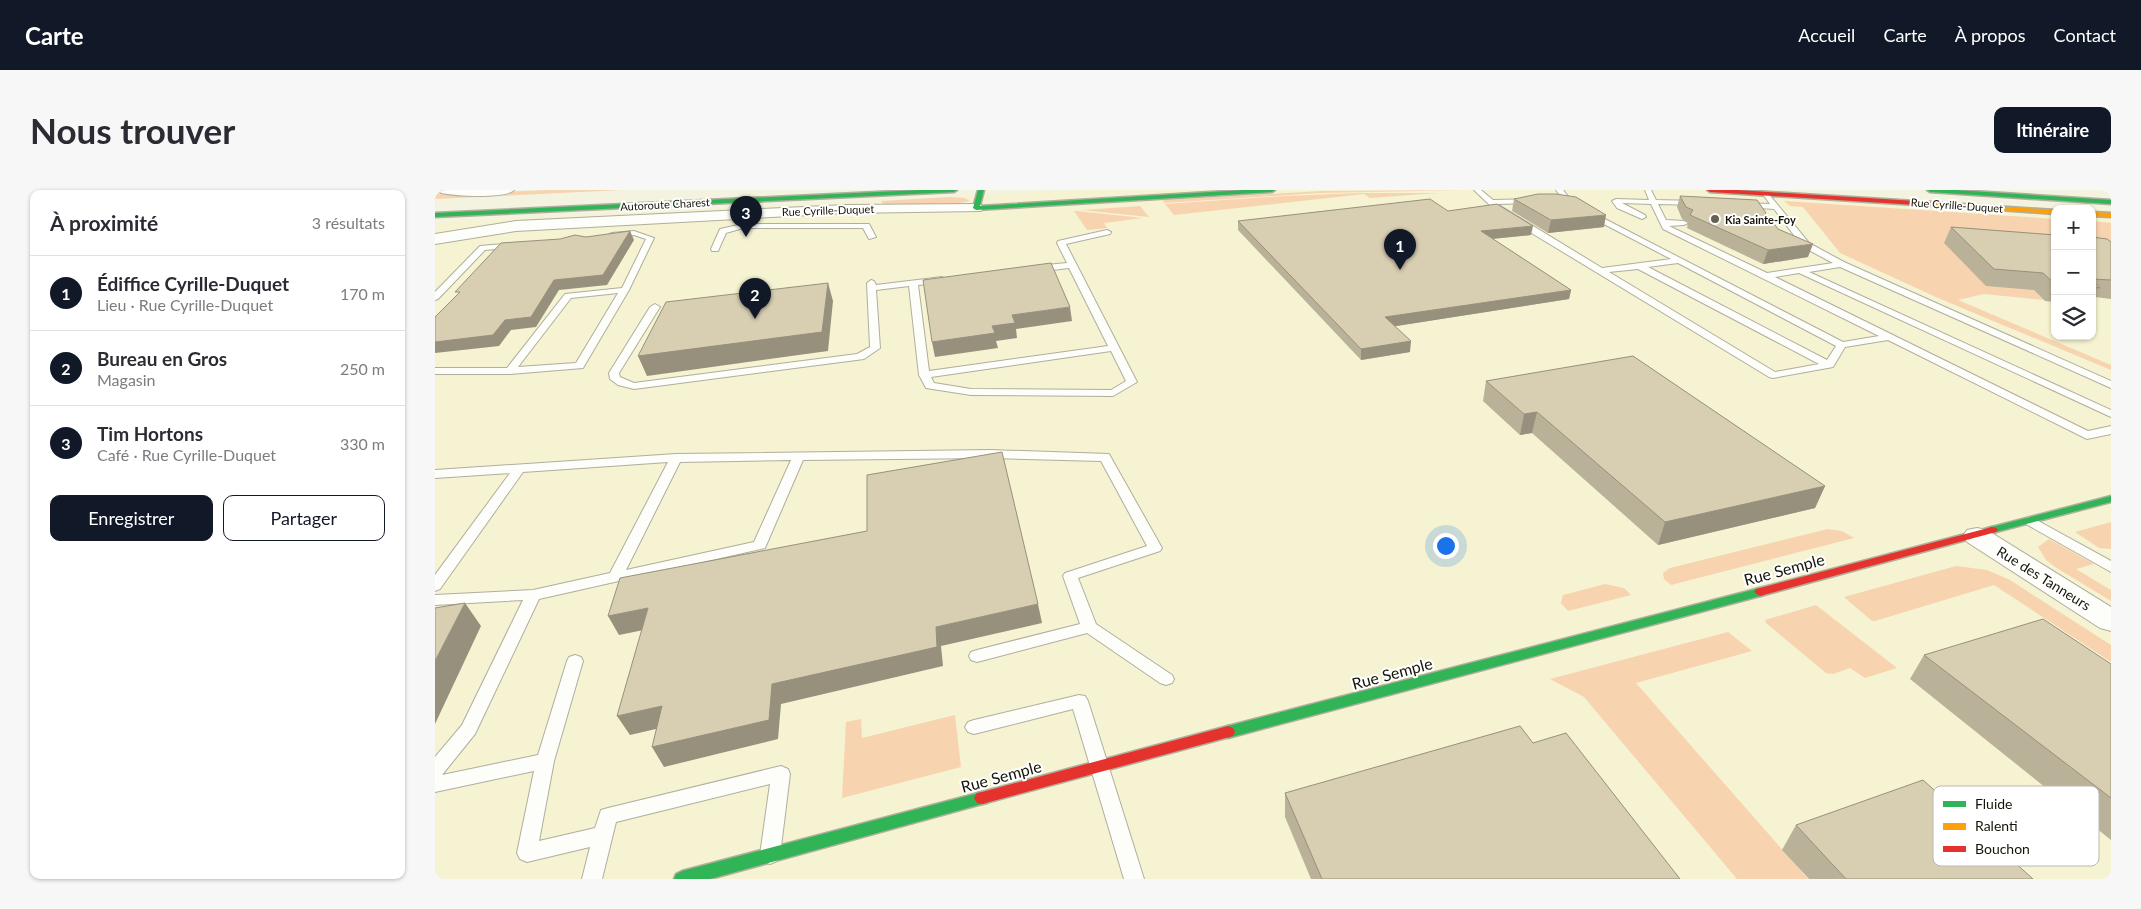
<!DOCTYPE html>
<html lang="fr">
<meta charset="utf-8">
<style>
body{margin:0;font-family:Lato,sans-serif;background:#f7f7f7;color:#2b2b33}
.controls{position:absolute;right:15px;top:15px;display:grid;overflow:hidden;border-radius:10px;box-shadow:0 1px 4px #0004}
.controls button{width:45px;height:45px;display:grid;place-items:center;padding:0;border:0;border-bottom:1px solid #e1e1e2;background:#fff;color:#2b2b33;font:25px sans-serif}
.you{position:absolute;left:1010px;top:355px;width:18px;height:18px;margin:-12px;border:4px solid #fff;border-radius:50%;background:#1a73e8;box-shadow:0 0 0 8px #1a73e833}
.badge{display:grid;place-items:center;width:32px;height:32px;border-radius:50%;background:#111827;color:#fff;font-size:16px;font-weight:700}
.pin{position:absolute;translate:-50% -41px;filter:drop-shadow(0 1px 2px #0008)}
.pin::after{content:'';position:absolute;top:26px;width:18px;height:15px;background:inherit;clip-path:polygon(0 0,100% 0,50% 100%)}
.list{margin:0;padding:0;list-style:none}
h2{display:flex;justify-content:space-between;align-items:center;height:65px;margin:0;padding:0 20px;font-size:21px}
h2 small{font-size:16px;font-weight:400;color:#7c7c81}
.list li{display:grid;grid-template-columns:32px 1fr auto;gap:15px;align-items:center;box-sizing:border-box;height:75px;padding:0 20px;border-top:1px solid #e1e1e2}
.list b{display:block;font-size:19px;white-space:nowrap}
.list p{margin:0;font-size:16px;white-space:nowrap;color:#7c7c81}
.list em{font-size:16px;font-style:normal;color:#7c7c81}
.actions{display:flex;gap:10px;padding:15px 20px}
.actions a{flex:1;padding:11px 0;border:1px solid #111827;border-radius:10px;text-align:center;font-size:18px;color:#111827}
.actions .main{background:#111827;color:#fff}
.icon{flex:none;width:28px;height:28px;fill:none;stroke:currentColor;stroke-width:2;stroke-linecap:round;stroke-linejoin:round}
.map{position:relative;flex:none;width:1676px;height:689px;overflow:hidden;border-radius:10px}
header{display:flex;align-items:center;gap:30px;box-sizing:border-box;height:70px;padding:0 25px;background:#111827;color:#fff}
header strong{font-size:24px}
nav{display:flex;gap:28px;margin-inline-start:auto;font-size:18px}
.intro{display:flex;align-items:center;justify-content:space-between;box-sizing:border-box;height:120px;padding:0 30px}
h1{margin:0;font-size:35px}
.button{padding:12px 22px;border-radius:10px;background:#111827;color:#fff;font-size:18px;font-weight:700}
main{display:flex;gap:30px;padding:0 30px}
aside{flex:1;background:#fff;border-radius:10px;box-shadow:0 1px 4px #0004}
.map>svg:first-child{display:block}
.built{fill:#f5f3d1}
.green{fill:#f8d3b0}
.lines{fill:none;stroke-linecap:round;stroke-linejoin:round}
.lane-casing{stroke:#afae9f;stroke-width:2}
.street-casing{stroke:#afae9f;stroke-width:2}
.fast-casing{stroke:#afae9f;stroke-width:3}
.slow-casing{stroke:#afae9f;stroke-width:3}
.jam-casing{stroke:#afae9f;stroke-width:3}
.lane{fill:#fdfdfa;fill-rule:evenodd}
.street{fill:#fdfdfa;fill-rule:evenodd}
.fast{fill:#30b455;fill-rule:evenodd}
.slow{fill:#ff9f0a;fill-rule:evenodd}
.jam{fill:#e5322d;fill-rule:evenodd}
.wall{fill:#bab199}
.shaded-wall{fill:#97907d}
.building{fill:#d8ceb2;stroke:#97907d}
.poi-dot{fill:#636253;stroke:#fff;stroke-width:2}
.labels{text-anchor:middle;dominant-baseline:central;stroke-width:4;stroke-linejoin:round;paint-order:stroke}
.far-street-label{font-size:11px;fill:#151407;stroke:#fff}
.far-poi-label{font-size:11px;font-weight:bold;fill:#151407;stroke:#fff;text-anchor:start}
.street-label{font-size:14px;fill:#151407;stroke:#fff}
.near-street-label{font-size:16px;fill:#151407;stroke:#fff}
.key{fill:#fff;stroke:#b9b8b5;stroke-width:1}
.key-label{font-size:14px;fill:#151407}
</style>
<header>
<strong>Carte</strong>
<nav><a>Accueil</a><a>Carte</a><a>À propos</a><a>Contact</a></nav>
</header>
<div class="intro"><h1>Nous trouver</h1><a class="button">Itinéraire</a></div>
<main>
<aside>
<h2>À proximité<small>3 résultats</small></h2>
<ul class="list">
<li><span class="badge">1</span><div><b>Édiffice Cyrille-Duquet</b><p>Lieu · Rue Cyrille-Duquet</p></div><em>170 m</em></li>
<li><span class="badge">2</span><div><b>Bureau en Gros</b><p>Magasin</p></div><em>250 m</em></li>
<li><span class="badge">3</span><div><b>Tim Hortons</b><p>Café · Rue Cyrille-Duquet</p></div><em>330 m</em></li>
</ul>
<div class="actions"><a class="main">Enregistrer</a><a>Partager</a></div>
</aside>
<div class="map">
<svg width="1676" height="689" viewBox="0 0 1676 689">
<rect width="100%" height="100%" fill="#f4f3df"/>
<polygon class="built" points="651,0 1329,0 1642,19 1620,19 1620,146 1657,146 1657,20 1676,19 1676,689 0,689 0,33"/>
<g class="green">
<polygon points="112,0 188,0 0,9 0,3 20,4"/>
<polygon points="1032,0 885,3 729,13 728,10 887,1"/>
<polygon points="925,3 1004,3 935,8 929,4 739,25 730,14 850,6"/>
<polygon points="514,7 529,8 535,11 520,14 449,15 446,11"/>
<polygon points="1349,11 1620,29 1620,61 1599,100 1609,110 1549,104 1523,110 1676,175 1676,180 1503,108 1405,63 1368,17 1355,16"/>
<polygon points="705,16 714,27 647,20"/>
<polygon points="639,21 641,21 708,28 669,33 672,38 652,40"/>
<polygon points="1657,31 1676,33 1676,75 1657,64"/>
<polygon points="1676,332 1676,359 1664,358 1640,342"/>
<polygon points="1393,339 1407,341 1419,348 1236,395 1229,389 1228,383 1235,378"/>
<polygon points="1614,349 1659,374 1641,379 1676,400 1676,411 1620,377 1611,370 1603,357"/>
<polygon points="1521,376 1552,380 1575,390 1676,455 1676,472 1559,395 1440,431 1437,431 1409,407"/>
<polygon points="1170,394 1189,398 1196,405 1133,421 1126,413 1128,405 1132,404"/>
<polygon points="1381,415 1462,478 1430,488 1415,478 1398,484 1391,483 1331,433 1330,430"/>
<polygon points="1293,442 1317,461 1201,493 1373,689 1302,689 1149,507 1115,489"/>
<polygon points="520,525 526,577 407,608 411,532 426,529 427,548"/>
</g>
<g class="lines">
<g class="lane-casing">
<g id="lane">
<path d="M1039,0h7l12,10 42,-1 1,2 -4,2 -35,1 105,64 69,-9 -73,-38 -1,-2 4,-2 242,125 36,-6 -216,-107 -12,-25 -29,-1 23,12 1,2 -4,2 -25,-11 -5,-7 4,-2 33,1 -4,-10h6l5,10 43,1v4h-3l-38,-1 8,16 18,1 4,2 -4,2 -15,1 98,47 66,-10 -30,-16 -29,-38 -32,-2 -4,-2 4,-2 28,1 -8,-11 5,-1 42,51 35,19 267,119v7l-271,-121 -31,5 302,138v7l-312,-144 -24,4 313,154 23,-5v8l-24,5 -4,-2 -195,-97 -43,7 -12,20 -60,11 -4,-1 -272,-165zM1243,73l158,83 -9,14 -179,-93zM1203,79l181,95 -44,8 -166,-100z"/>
<polygon points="1121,0 1128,0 1136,10 1135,12 1118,13 1118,9 1127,8"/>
<polygon points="308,34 434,34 441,47 434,49 428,38 308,38 291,43 283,61 277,61 276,59 285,39"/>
<path d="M672,40l4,2 -1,2 -44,10 71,138 -24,14 -142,-1 -45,-7 -7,-13 -10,-89 -33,4 4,58 -16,11 -230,30 -16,-4 -8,-6 -1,-6 41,-66 5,-3 5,3 -41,66 1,4 14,6 223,-29 13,-7 -3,-64 4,-3 3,1 2,4 66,-8 4,3 -4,3 -24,2 11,86 179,-25 -39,-78 -33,4 -4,-3 4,-3 31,-3 -10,-20 1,-2zM676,161l15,30 -15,9 -140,-1 -37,-6 -3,-6z"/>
<path d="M199,41l20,7 -25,52 -46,78 -73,6h-75v-6h72l58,-74 57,-6 24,-49 -12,-4 -22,2 -4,-2 4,-2zM183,103l-42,70 -58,4 53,-69z"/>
<polygon points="81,53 85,55 84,57 50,60 3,109 0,110 0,102 45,56"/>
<path d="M555,260l119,4 53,94 -2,3 -82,27 18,46 76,51 2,4 -2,4 -6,2 -6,-2 -73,-50 -110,29 -6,-2 -2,-4 2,-4 6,-2 103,-26 -17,-48 2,-3 82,-27 -46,-85 -111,-3 -187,2 -38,88 -226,51 -64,135 -33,41 96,-20 29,-94 2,-4 6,-2 6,2 2,4 -29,100 -15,80 56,-13 6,-18 7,-2 173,-42 7,3 2,5 -10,81 -3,6 -7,3 -7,-3 -3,-6 10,-71 -154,38 -14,57h-20l8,-32 -63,15 -7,-3 -3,-6 17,-82 -99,21v-35l27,-32 61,-125 -88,5v-10l98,-5 77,-17 58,-111 -145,10 -83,117 -5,2v-16l75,-102 -75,5v-8l241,-16zM356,270l-37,82 -128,28 54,-108z"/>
<polygon points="1596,327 1676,371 1676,382 1591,334 1589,331 1591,328"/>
<polygon points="644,505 650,506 653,511 709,689 689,689 638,519 539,544 533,542 530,537 533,532 539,530"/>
</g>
</g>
<g class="street-casing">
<g id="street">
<path d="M4,0h75c-8,9 -60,6 -73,3z"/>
<polygon points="541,14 546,15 548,18 546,21 411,23 81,41 0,54 0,44 81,31 411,15"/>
<polygon points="1542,338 1552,340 1676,417 1676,441 1665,438 1532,352 1528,346 1532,340"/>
</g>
</g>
<g class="fast-casing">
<g id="fast">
<polygon points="484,0 522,0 519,2 0,27 0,23"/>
<polygon points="543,0 549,0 545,16 809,0 840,0 837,2 541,20 538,18"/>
<polygon points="1492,0 1521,0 1676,10 1676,14 1495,2"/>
<polygon points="1676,306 1676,312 1557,343 1551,340 1553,338"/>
<polygon points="1325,398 1329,399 1331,402 1329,405 793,548 788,546 786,542 788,538 793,536"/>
<polygon points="547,602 552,603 555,608 552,613 547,614 275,689 239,689 241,684 247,681"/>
</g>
</g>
<g class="slow-casing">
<g id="slow">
<polygon points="1497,12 1620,20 1620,24 1495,15 1494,14"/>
<polygon points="1657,22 1676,23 1676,27 1657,26"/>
</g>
</g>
<g class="jam-casing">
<g id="jam">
<polygon points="1272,0 1302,0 1497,12 1500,14 1497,16 1275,2"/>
<polygon points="1557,337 1561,338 1563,340 1561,342 1325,406 1319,402 1321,399"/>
<polygon points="793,536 798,538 800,542 798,546 547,614 542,613 539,608 542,603 547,602"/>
</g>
</g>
<use href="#lane" class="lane"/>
<use href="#street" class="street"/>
<use href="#fast" class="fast"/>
<use href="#slow" class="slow"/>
<use href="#jam" class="jam"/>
</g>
<g class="wall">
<polygon points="1245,6 1330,29 1330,30 1343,39 1373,67 1328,74 1252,38 1253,32 1247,29 1242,17"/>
<polygon points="1079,9 1169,37 1113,43 1077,21"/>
<polygon points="1013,21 1096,45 1058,49 1136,100 1134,109 960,136 975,162 926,170 803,40 803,31"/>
<polygon points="1516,37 1620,45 1620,112 1610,111 1599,100 1551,96 1509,53"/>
<polygon points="1657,47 1676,52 1676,109 1660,107 1657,112"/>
<polygon points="1051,191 1390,296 1380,318 1223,355 1097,243 1085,245 1048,211"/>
<polygon points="1489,465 1676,474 1676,650 1475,489"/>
<polygon points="1098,553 1245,689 876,689 850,627 850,603"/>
<polygon points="1361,635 1598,689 1374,689 1347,660"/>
</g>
<g class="shaded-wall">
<polygon points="1171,25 1169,37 1113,43 1116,30"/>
<polygon points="1098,36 1096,45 1044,50 1046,41"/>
<polygon points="195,41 199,50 172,95 124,100 101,137 76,140 64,156 0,163 0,152 119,90"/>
<polygon points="1378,54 1373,67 1328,74 1333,60"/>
<polygon points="393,93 398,111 393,161 212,186 203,166"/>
<polygon points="1136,100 1134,109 949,138 950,127"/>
<polygon points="635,117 637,131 581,139 582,148 561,151 563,158 500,167 497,152 557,136 577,125"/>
<polygon points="976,151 975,162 926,170 926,159"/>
<polygon points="1102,222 1097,243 1085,245 1089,224"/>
<polygon points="1390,296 1380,318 1223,355 1230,332"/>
<polygon points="30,413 46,436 0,534 0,471"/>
<polygon points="603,414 607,433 506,456 508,476 346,514 343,549 229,577 217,557 337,494 501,437"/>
<polygon points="213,418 223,437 184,445 173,426"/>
<polygon points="227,516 238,535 195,545 182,526"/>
</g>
<g class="building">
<polygon points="1103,4 1121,4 1141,7 1171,25 1116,30 1079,9"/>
<polygon points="1245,6 1322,10 1331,23 1329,25 1330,30 1337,31 1343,39 1378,54 1333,60 1255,25 1258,20 1251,17"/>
<polygon points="995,9 1013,21 1062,14 1098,36 1046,41 1136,100 950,127 976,151 926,159 803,31"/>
<polygon points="1516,37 1620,45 1620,94 1608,83 1559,79"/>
<polygon points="195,41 168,85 119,90 96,127 70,130 58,145 0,152 0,127 25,102 20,102 66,53 125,49 140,45 151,47"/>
<polygon points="1657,47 1672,49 1676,52 1676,90 1657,89"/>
<polygon points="616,73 635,117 577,125 580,133 557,136 560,143 497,152 488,90"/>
<polygon points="1657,91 1665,98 1657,97"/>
<polygon points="393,93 387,142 203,166 231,112"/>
<polygon points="1198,166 1390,296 1230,332 1102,222 1089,224 1051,191"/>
<polygon points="567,262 603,414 501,437 502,457 337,494 334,530 217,557 227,516 182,526 213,418 173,426 185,388 432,341 432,285"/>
<polygon points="30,413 0,471 0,418"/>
<polygon points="1608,429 1676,474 1676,608 1489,465"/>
<polygon points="1085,536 1098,553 1131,543 1245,689 887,689 850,603"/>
<polygon points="1488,590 1598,689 1411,689 1361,635"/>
</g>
<circle class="poi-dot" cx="1280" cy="29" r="5"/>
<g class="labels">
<g class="far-street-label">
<text transform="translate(230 14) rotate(-3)">Autoroute Charest</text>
<text transform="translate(1522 15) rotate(4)">Rue Cyrille-Duquet</text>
<text transform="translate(393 20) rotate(-2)">Rue Cyrille-Duquet</text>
</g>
<g class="far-poi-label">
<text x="1290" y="29">Kia Sainte-Foy</text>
</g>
<g class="street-label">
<text transform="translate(1609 388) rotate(32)">Rue des Tanneurs</text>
</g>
<g class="near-street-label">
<text transform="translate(1349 379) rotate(-15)">Rue Semple</text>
<text transform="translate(957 483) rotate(-15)">Rue Semple</text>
<text transform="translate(566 586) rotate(-15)">Rue Semple</text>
</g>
</g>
<rect x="1498" y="596" width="166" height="80" rx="8" class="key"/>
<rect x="1508" y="611" width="23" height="6" fill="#30b455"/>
<rect x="1508" y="633" width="23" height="7" fill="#ff9f0a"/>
<rect x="1508" y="656" width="23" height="6" fill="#e5322d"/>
<g class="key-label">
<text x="1540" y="619">Fluide</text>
<text x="1540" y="641">Ralenti</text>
<text x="1540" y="664">Bouchon</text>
</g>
</svg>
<div class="controls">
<button>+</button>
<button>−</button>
<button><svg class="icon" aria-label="layers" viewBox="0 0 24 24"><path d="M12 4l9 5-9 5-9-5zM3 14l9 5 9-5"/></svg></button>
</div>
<div class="you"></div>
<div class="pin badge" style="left:965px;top:80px">1</div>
<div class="pin badge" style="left:320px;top:129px">2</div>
<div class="pin badge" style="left:311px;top:47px">3</div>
</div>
</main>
